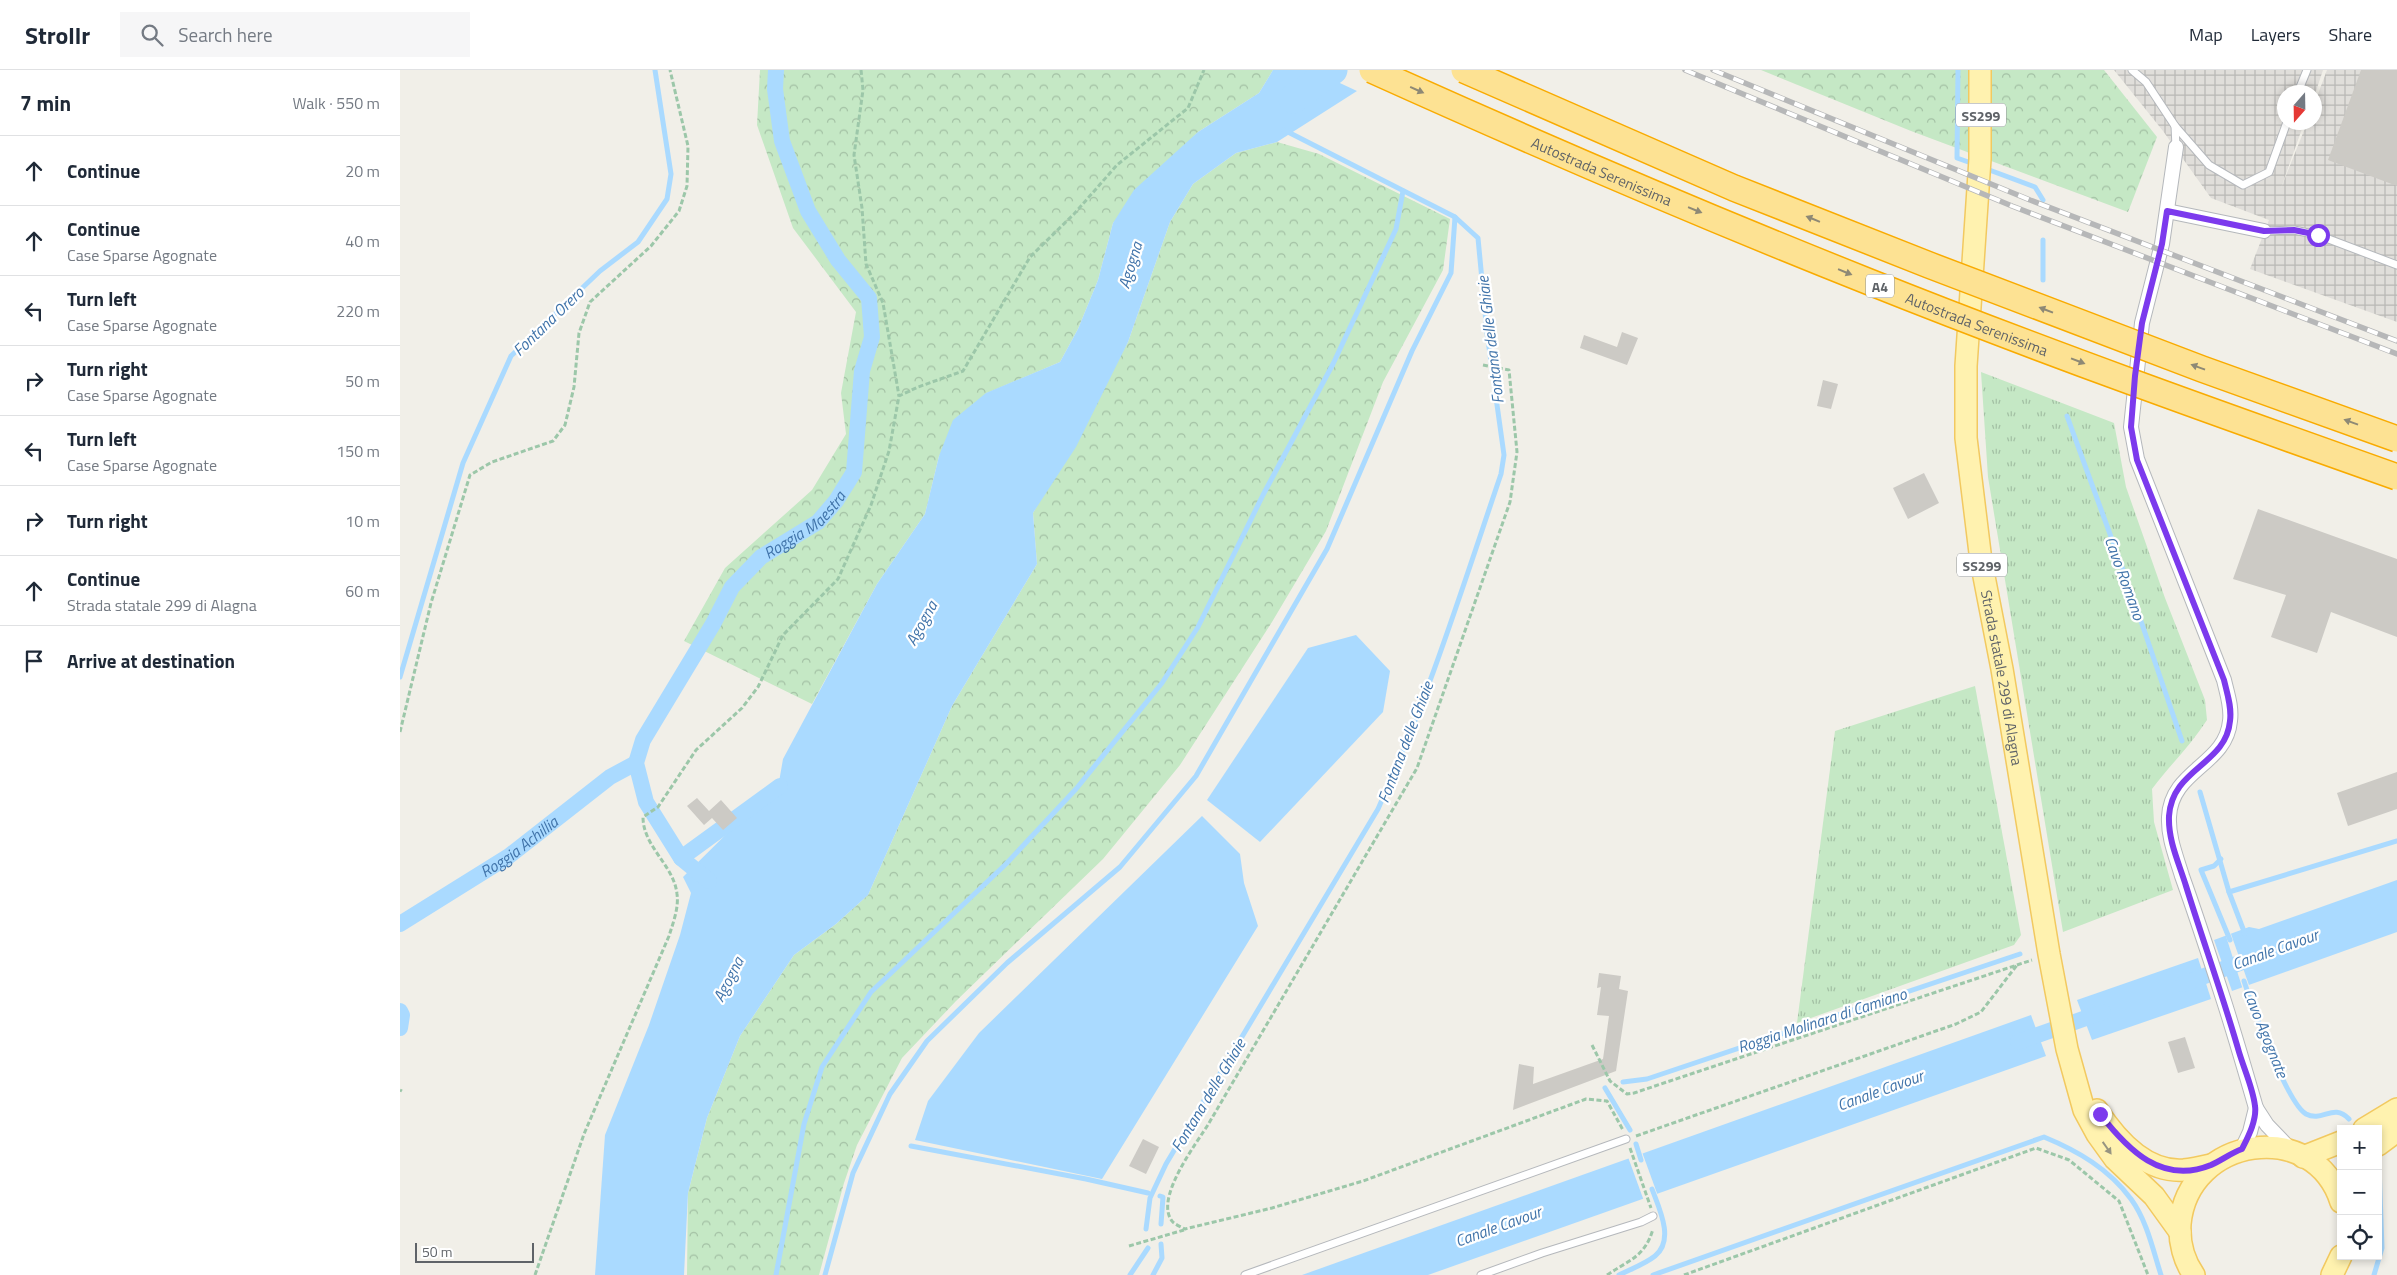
<!DOCTYPE html>
<meta charset="utf-8">
<style>
body{margin:0;font-family:"Titillium Web",sans-serif;background:#f6f6f7;color:#1f2937}
.controls{position:absolute;right:15px;bottom:15px;display:grid;overflow:hidden;border-radius:0px;box-shadow:0 2px 8px #0003}
.controls button{width:45px;height:45px;display:grid;place-items:center;padding:0;border:0;border-bottom:1px solid #e0e1e3;background:#fff;color:#1f2937;font:25px sans-serif}
.compass{position:absolute;left:1877px;top:15px;width:45px;height:45px;border-radius:50%;background:#fff;box-shadow:0 2px 8px #0003;rotate:200deg}
.scale{position:absolute;left:15px;bottom:12px;width:119px;box-sizing:border-box;padding-left:5px;border:2px solid #5f6368;border-top:0;font-size:14px;line-height:18px;white-space:nowrap;color:#5f6368;-webkit-text-stroke:4px #fff;paint-order:stroke}
.stop{position:absolute;width:15px;height:15px;margin:-11px;border:4px solid #7c3aed;border-radius:50%;background:#fff}
.stop.end{background:#7c3aed;border-color:#fff;box-shadow:0 1px 5px #0008}
.list{margin:0;padding:0;list-style:none}
h2{display:flex;justify-content:space-between;align-items:center;height:65px;margin:0;padding:0 20px;font-size:21px}
h2 small{font-size:16px;font-weight:400;color:#747a83}
.list li{display:grid;grid-template-columns:32px 1fr auto;gap:15px;align-items:center;box-sizing:border-box;height:70px;padding:0 20px;border-top:1px solid #e0e1e3}
.list b{display:block;font-size:19px;white-space:nowrap}
.list p{margin:0;font-size:16px;white-space:nowrap;color:#747a83}
.list em{font-size:16px;font-style:normal;color:#747a83}
.icon{flex:none;width:28px;height:28px;fill:none;stroke:currentColor;stroke-width:2;stroke-linecap:round;stroke-linejoin:round}
.map{position:relative;flex:none;width:1997px;height:1205px;overflow:hidden}
header{display:flex;align-items:center;gap:30px;box-sizing:border-box;height:70px;padding:0 25px;background:#fff;border-bottom:1px solid #e0e1e3}
header strong{font-size:24px}
nav{display:flex;gap:28px;margin-inline-start:auto;font-size:18px}
.search{width:350px;height:45px;background:#f6f6f7;display:flex;align-items:center;gap:12px;box-sizing:border-box;padding:0 18px;border-radius:0px;color:#747a83;font-size:19px}
main{display:flex}
aside{flex:1;background:#fff}
.map>svg:first-child{display:block}
.industrial{fill:url(#industrial-grid)}
.grass{fill:url(#grass-tufts)}
.forest{fill:url(#forest-crowns)}
.water{fill:#aadaff}
.pier{fill:#f1efe8}
.lines{fill:none;stroke-linecap:round;stroke-linejoin:round}
.stream{stroke:#aadaff;stroke-width:5}
.canal{stroke:#aadaff;stroke-width:16}
.river{stroke:#aadaff;stroke-width:29}
.building{fill:#cccac5}
.lane-casing{stroke:#b5b8bc;stroke-width:9}
.street-casing{stroke:#b5b8bc;stroke-width:16}
.primary-casing{stroke:#f2c960;stroke-width:24}
.path{stroke:#9cc7a9;stroke-width:3;stroke-dasharray:5 2.5;stroke-linecap:butt}
.lane{stroke:#fff;stroke-width:7}
.street{stroke:#fff;stroke-width:14}
.primary{stroke:#fff2af;stroke-width:21}
.rail-casing{stroke:#b6b7b8;stroke-width:5.5}
.rail{stroke:#fff;stroke-width:4;stroke-dasharray:11;stroke-linecap:butt}
.highway-bridge-casing{stroke:#f9ab00;stroke-width:28;stroke-linecap:butt}
.highway-bridge{stroke:#fde293;stroke-width:25}
.oneway{fill:#8e8975}
.oneway2{fill:#979581}
.route{stroke:#7c3aed;stroke-width:6}
.labels{text-anchor:middle;dominant-baseline:central;stroke-width:4.5;stroke-linejoin:round;paint-order:stroke}
.shield{fill:#fff;stroke:#8f9295;stroke-width:1}
.shield-label{font-size:14px;font-weight:bold;fill:#5f6368}
.street-label{font-size:15px;fill:#5f6368;stroke:#fff}
.water-label{font-size:16px;font-style:italic;fill:#4174aa;stroke:#fff}
</style>
<header>
<strong>Strollr</strong>
<div class="search"><svg class="icon" aria-label="search" viewBox="0 0 24 24"><circle cx="10" cy="10" r="6"/><path d="M15 15l6 6"/></svg>Search here</div>
<nav><a>Map</a><a>Layers</a><a>Share</a></nav>
</header>
<main>
<aside>
<h2>7 min<small>Walk · 550 m</small></h2>
<ul class="list">
<li><svg class="icon" aria-label="ahead" viewBox="0 0 24 24"><path d="M12 20V5M6 11l6-6 6 6"/></svg><div><b>Continue</b></div><em>20 m</em></li>
<li><svg class="icon" aria-label="ahead" viewBox="0 0 24 24"><path d="M12 20V5M6 11l6-6 6 6"/></svg><div><b>Continue</b><p>Case Sparse Agognate</p></div><em>40 m</em></li>
<li><svg class="icon" aria-label="left" viewBox="0 0 24 24"><path d="M17 20v-9H6M10 6l-5 5 5 5"/></svg><div><b>Turn left</b><p>Case Sparse Agognate</p></div><em>220 m</em></li>
<li><svg class="icon" aria-label="right" viewBox="0 0 24 24"><path d="M7 20v-9h11M14 6l5 5-5 5"/></svg><div><b>Turn right</b><p>Case Sparse Agognate</p></div><em>50 m</em></li>
<li><svg class="icon" aria-label="left" viewBox="0 0 24 24"><path d="M17 20v-9H6M10 6l-5 5 5 5"/></svg><div><b>Turn left</b><p>Case Sparse Agognate</p></div><em>150 m</em></li>
<li><svg class="icon" aria-label="right" viewBox="0 0 24 24"><path d="M7 20v-9h11M14 6l5 5-5 5"/></svg><div><b>Turn right</b></div><em>10 m</em></li>
<li><svg class="icon" aria-label="ahead" viewBox="0 0 24 24"><path d="M12 20V5M6 11l6-6 6 6"/></svg><div><b>Continue</b><p>Strada statale 299 di Alagna</p></div><em>60 m</em></li>
<li><svg class="icon" aria-label="arrive" viewBox="0 0 24 24"><path d="M6 21V4h12l-3 4 3 4H6"/></svg><div><b>Arrive at destination</b></div></li>
</ul>
</aside>
<div class="map">
<svg width="1997" height="1205" viewBox="0 0 1997 1205">
<defs>
<pattern id="industrial-grid" width="8" height="8" patternUnits="userSpaceOnUse" patternTransform="scale(1.25)"><rect width="8" height="8" fill="#e0deda"/><path d="M0 4h8M4 0v8" fill="none" stroke="#b9b8b5"/></pattern>
<pattern id="grass-tufts" width="24" height="20" patternUnits="userSpaceOnUse" patternTransform="scale(1.25)"><rect width="24" height="20" fill="#c5e8c5"/><path d="M3 7l-1-3M5 7V3M7 7l1-3M15 17l-1-3M17 17v-4M19 17l1-3" fill="none" stroke="#a3c0a4"/></pattern>
<pattern id="forest-crowns" width="20" height="18" patternUnits="userSpaceOnUse" patternTransform="scale(1.25)"><rect width="20" height="18" fill="#c5e8c5"/><path d="M2 6a3 3 0 1 1 6 0M12 15a3 3 0 1 1 6 0" fill="none" stroke="#a3c0a4"/></pattern>
</defs>
<rect width="100%" height="100%" fill="#f1efe8"/>
<polygon class="industrial" points="1714,0 1923,0 1915,24 1914,22 1884,22 1884,52 1904,53 1881,118 1907,53 1914,52 1915,32 1927,0 1997,0 1997,252 1850,199 1869,150 1811,128 1763,61"/>
<g class="grass">
<path d="M1581,302l133,51 12,64 39,111 40,102 2,20c-16,25 -37,45 -55,69l2,33 19,68 -110,42 -75,-455z"/>
<polygon points="1575,616 1621,865 1614,875 1397,953 1435,661"/>
</g>
<g class="forest">
<polygon points="360,0 873,0 859,23 798,62 713,153 698,210 678,259 660,292 587,323 539,386 525,444 477,514 412,634 284,571 325,498 412,420 446,364 441,323 456,242 393,158 357,55"/>
<polygon points="1361,0 1704,0 1757,67 1728,142 1511,61"/>
<polygon points="877,72 919,84 1050,149 1043,200 983,312 926,461 872,552 780,695 703,789 556,931 502,988 457,1075 444,1113 419,1205 287,1205 288,1123 307,1048 340,966 394,885 436,854 468,825 552,636 637,494 633,443 728,272 770,152 793,114 836,83"/>
</g>
<g class="water">
<polygon points="873,0 912,0 957,21 877,72 836,83 793,114 770,152 728,272 676,377 633,443 637,494 552,636 468,825 436,854 394,885 340,966 307,1048 288,1123 284,1205 195,1205 205,1065 249,955 280,865 291,823 283,807 379,712 383,689 477,514 525,444 539,386 553,350 586,323 660,292 678,259 698,210 713,153 734,120 798,62 859,23"/>
<polygon points="956,565 990,601 983,642 860,772 807,730 908,578"/>
<polygon points="802,746 840,784 844,813 858,856 702,1109 515,1070 528,1031 579,963"/>
<polygon points="1997,810 1997,862 1832,921 1814,870 1849,857 1859,859"/>
<polygon points="1798,888 1811,929 1692,970 1677,930"/>
<polygon points="1631,945 1646,986 1028,1205 902,1205"/>
</g>
<g class="pier">
<polygon points="1831,864 1850,918 1843,920 1826,866"/>
<polygon points="1242,1082 1258,1126 1244,1131 1228,1087"/>
</g>
<g class="lines">
<g class="stream">
<polyline points="1558,0 1557,88 1574,94"/>
<polyline points="1584,98 1635,117 1643,130"/>
<polyline points="1643,170 1643,210"/>
<polyline points="1667,346 1730,519 1782,671"/>
<polyline points="0,607 63,393 111,286 200,201 238,172 267,129 271,104 255,0"/>
<polyline points="1800,722 1829,822 1845,864"/>
<polyline points="1821,789 1814,796 1801,800 1830,870"/>
<polyline points="1829,822 1997,771"/>
<path d="M1844,911c8,25 43,122 62,133 17,9 27,-12 43,5"/>
<polyline points="1223,1012 1247,1009 1620,884"/>
<polyline points="1205,1018 1230,1060"/>
<polyline points="1236,1074 1241,1090"/>
<polyline points="511,1076 686,1109 748,1123"/>
<polyline points="760,1126 763,1127 761,1154"/>
<path d="M746,1159l4,-31 16,-34 212,-355c49,-108 85,-223 123,-335l3,-19 -17,-122 -9,-95 -23,-21 -171,-87"/>
<polyline points="376,1205 404,1054 422,997 471,922 606,794 676,719 762,613 798,557 863,425 933,294 996,159 1003,121"/>
<polyline points="425,1205 453,1103 490,1024 527,971 607,893 720,797 796,706 927,479 1012,281 1051,203 1055,147"/>
<polyline points="730,1205 748,1178"/>
<polyline points="753,1205 762,1188 761,1174"/>
<path d="M1219,1205c12,-6 26,-11 36,-19 20,-16 4,-48 -3,-67"/>
<path d="M1253,1205l391,-138c34,14 65,32 87,62 16,22 22,51 30,76"/>
<polyline points="1974,1205 1982,1178 1979,1095"/>
</g>
<g class="canal">
<polyline points="281,788 380,716"/>
<path id="s1" d="M309,811l-28,-23 -35,-56 -10,-39 7,-23 70,-116 19,-37 29,-30 57,-35 18,-21 18,-29 8,-101 10,-34 -3,-39 -31,-38 -30,-49 -26,-70 -7,-52 1,-19"/>
<path id="s2" d="M0,854l109,-68 101,-79 26,-14"/>
<polyline points="1783,914 1845,891"/>
<polyline points="0,941 2,945 0,958"/>
<polyline points="1618,972 1703,942"/>
</g>
<polyline class="river" points="893,29 933,0"/>
</g>
<g class="building">
<polygon points="1961,0 1997,0 1997,116 1928,90"/>
<polygon points="1222,262 1238,268 1227,295 1180,278 1184,265 1217,277"/>
<polygon points="1423,310 1438,314 1431,339 1417,336"/>
<polygon points="1524,403 1539,433 1508,449 1493,418"/>
<polygon points="1858,439 1997,489 1997,567 1931,542 1917,583 1871,567 1886,525 1833,509"/>
<polygon points="1997,702 1997,739 1948,756 1937,723"/>
<polygon points="297,728 309,741 321,730 337,748 323,760 312,748 304,755 287,736"/>
<polygon points="1199,903 1221,906 1219,919 1228,921 1216,1001 1113,1040 1119,994 1134,997 1133,1014 1203,989 1209,946 1197,945 1201,917 1197,918"/>
<polygon points="1785,967 1795,998 1778,1003 1768,972"/>
<polygon points="743,1069 759,1077 746,1104 729,1096"/>
</g>
<g class="lines">
<g class="lane-casing">
<g id="lane">
<polyline points="1732,0 1746,12 1775,56 1776,77"/>
<polyline points="1898,22 1907,0"/>
<polyline points="1775,56 1809,95 1843,115 1869,102 1887,52"/>
<polyline points="1864,161 1894,160 1918,165 1997,195"/>
<polyline points="845,1205 1226,1069"/>
<polyline points="1081,1205 1142,1183 1241,1152 1253,1146"/>
</g>
</g>
<g class="street-casing">
<g id="street">
<path d="M1776,77l-14,97 -20,79 -11,104 6,32 87,221c3,13 8,27 6,41 -4,44 -59,49 -61,96 -1,20 7,39 13,59 14,39 27,79 40,119 12,37 23,75 34,113"/>
<polyline points="1767,141 1864,161"/>
<polyline points="1842,1079 1850,1062 1856,1038 1867,1055 1891,1080"/>
</g>
</g>
<g class="primary-casing">
<g id="primary">
<path id="s3" d="M1580,0v89l-14,207v72l15,123 21,108 47,285 18,95 17,61 13,24 18,25 39,37 26,36"/>
<path d="M1697,1040c19,29 49,63 87,60 9,-1 18,-3 27,-5"/>
<polyline points="1964,1059 1997,1039"/>
<polyline points="1978,1075 1997,1061"/>
<polyline points="1903,1087 1941,1072"/>
<path d="M1794,1205c-10,-14 -15,-33 -14,-51 8,-88 134,-107 161,-22"/>
<polyline points="1932,1205 1941,1186"/>
</g>
</g>
<g class="path">
<polyline points="461,0 463,20 454,85 462,138 466,194 483,233 499,326"/>
<path d="M1083,295l26,5 8,82 -7,50 -93,266 -208,355c-12,20 -55,75 -37,98 2,3 9,6 13,8l87,-21 91,-27 223,-82 21,2 16,29"/>
<polyline points="0,662 31,533 70,405 92,392 153,371 165,355 174,317 179,263 190,232 251,176 279,141 287,116 288,76 270,0"/>
<polyline points="1192,975 1210,1011 1227,1024 1234,1023 1632,890"/>
<polyline points="0,1020 2,1021"/>
<polyline points="1236,1066 1556,954 1581,942 1617,895"/>
<polyline points="1230,1078 1251,1138"/>
<polyline points="729,1176 784,1160"/>
<path d="M135,1205l49,-141 85,-198c4,-13 10,-28 8,-42 -3,-29 -34,-47 -34,-77l15,-10 38,-57 46,-42 16,-21 25,-52 55,-56 33,-74 18,-54 10,-55 19,-9 45,-16 67,-114 44,-43 43,-49 71,-57 16,-38"/>
<path d="M1207,1205c22,-15 38,-18 46,-46"/>
<polyline points="1284,1205 1636,1078 1669,1090 1719,1131 1748,1205"/>
</g>
<use href="#lane" class="lane"/>
<use href="#street" class="street"/>
<use href="#primary" class="primary"/>
<g class="rail-casing">
<g id="rail">
<polyline points="1285,0 1612,136 1997,284"/>
<polyline points="1313,0 1630,130 1997,271"/>
</g>
</g>
<use href="#rail" class="rail"/>
<g class="highway-bridge-casing">
<g id="highway-bridge">
<path id="s4" d="M972,0c164,74 329,145 495,211 175,70 352,133 530,196"/>
<polyline points="1064,0 1334,118 1529,195 1802,299 1997,369"/>
</g>
</g>
<use href="#highway-bridge" class="highway-bridge"/>
</g>
<defs><path id="oneway-solid" d="M-6-.8H1V-3.2L6.5 0L1 3.2V.8H-6Z" transform="scale(1.25)"/></defs>
<g class="oneway">
<use href="#oneway-solid" transform="translate(1017 20) rotate(24)"/>
<use href="#oneway-solid" transform="translate(1295 140) rotate(22)"/>
<use href="#oneway-solid" transform="translate(1413 149) rotate(-158)"/>
<use href="#oneway-solid" transform="translate(1445 202) rotate(22)"/>
<use href="#oneway-solid" transform="translate(1646 240) rotate(-159)"/>
<use href="#oneway-solid" transform="translate(1678 291) rotate(21)"/>
<use href="#oneway-solid" transform="translate(1798 297) rotate(-160)"/>
<use href="#oneway-solid" transform="translate(1951 352) rotate(-160)"/>
</g>
<use class="oneway2" href="#oneway-solid" transform="translate(1707 1078) rotate(55)"/>
<g class="lines">
<path class="route" d="M1700,1044c28,36 62,71 111,51 11,-5 20,-12 31,-16 6,-12 15,-29 13,-43 -2,-18 -11,-37 -16,-54 -16,-56 -36,-111 -53,-166 -7,-23 -18,-45 -17,-70 3,-48 57,-51 61,-95 2,-14 -3,-28 -6,-41l-87,-220 -6,-33 4,-51 7,-53 20,-79 5,-33 97,20 30,-1 24,5"/>
</g>
<g class="labels">
<g class="shield">
<rect x="1556" y="33.5" width="50" height="23" rx="4"/>
<rect x="1466" y="204.5" width="28" height="23" rx="4"/>
<rect x="1557" y="483.5" width="50" height="23" rx="4"/>
</g>
<g class="shield-label">
<text x="1581" y="45">SS299</text>
<text x="1480" y="216">A4</text>
<text x="1582" y="495">SS299</text>
</g>
<g class="street-label">
<text stroke="none"><textPath href="#s4" startOffset="251">Autostrada Serenissima</textPath></text>
<text stroke="none"><textPath href="#s4" startOffset="656">Autostrada Serenissima</textPath></text>
<text stroke="none"><textPath href="#s3" startOffset="611">Strada statale 299 di Alagna</textPath></text>
</g>
<g class="water-label">
<text transform="translate(730 195) rotate(-73)">Agogna</text>
<text transform="translate(148 251) rotate(-44)">Fontana Orero</text>
<text transform="translate(1090 270) rotate(-97)">Fontana delle Ghiaie</text>
<text stroke="none"><textPath href="#s1" startOffset="440">Roggia Maestra</textPath></text>
<text transform="translate(1725 508) rotate(70)">Cavo Romano</text>
<text transform="translate(521 553) rotate(-61)">Agogna</text>
<text transform="translate(1005 672) rotate(-69)">Fontana delle Ghiaie</text>
<text stroke="none"><textPath href="#s2" startOffset="142">Roggia Achillia</textPath></text>
<text transform="translate(1875 879) rotate(-20)">Canale Cavour</text>
<text transform="translate(328 909) rotate(-63)">Agogna</text>
<text transform="translate(1422 950) rotate(-18)">Roggia Molinara di Camiano</text>
<text transform="translate(1866 963) rotate(68)">Cavo Agognate</text>
<text transform="translate(1480 1020) rotate(-20)">Canale Cavour</text>
<text transform="translate(808 1025) rotate(-59)">Fontana delle Ghiaie</text>
<text transform="translate(1098 1156) rotate(-20)">Canale Cavour</text>
</g>
</g>
</svg>
<div class="controls">
<button>+</button>
<button>−</button>
<button><svg class="icon" aria-label="locate" viewBox="0 0 24 24"><circle cx="12" cy="12" r="6"/><path d="M12 2v4M12 18v4M2 12h4M18 12h4"/></svg></button>
</div>
<svg class="compass" viewBox="-18 -18 36 36"><path d="M0-13l5 13h-10z" fill="#e53935"/><path d="M0 13l5-13h-10z" fill="#747a83"/></svg>
<div class="scale">50 m</div>
<div class="stop" style="left:1918px;top:165px"></div>
<div class="stop end" style="left:1700px;top:1044px"></div>
</div>
</main>
